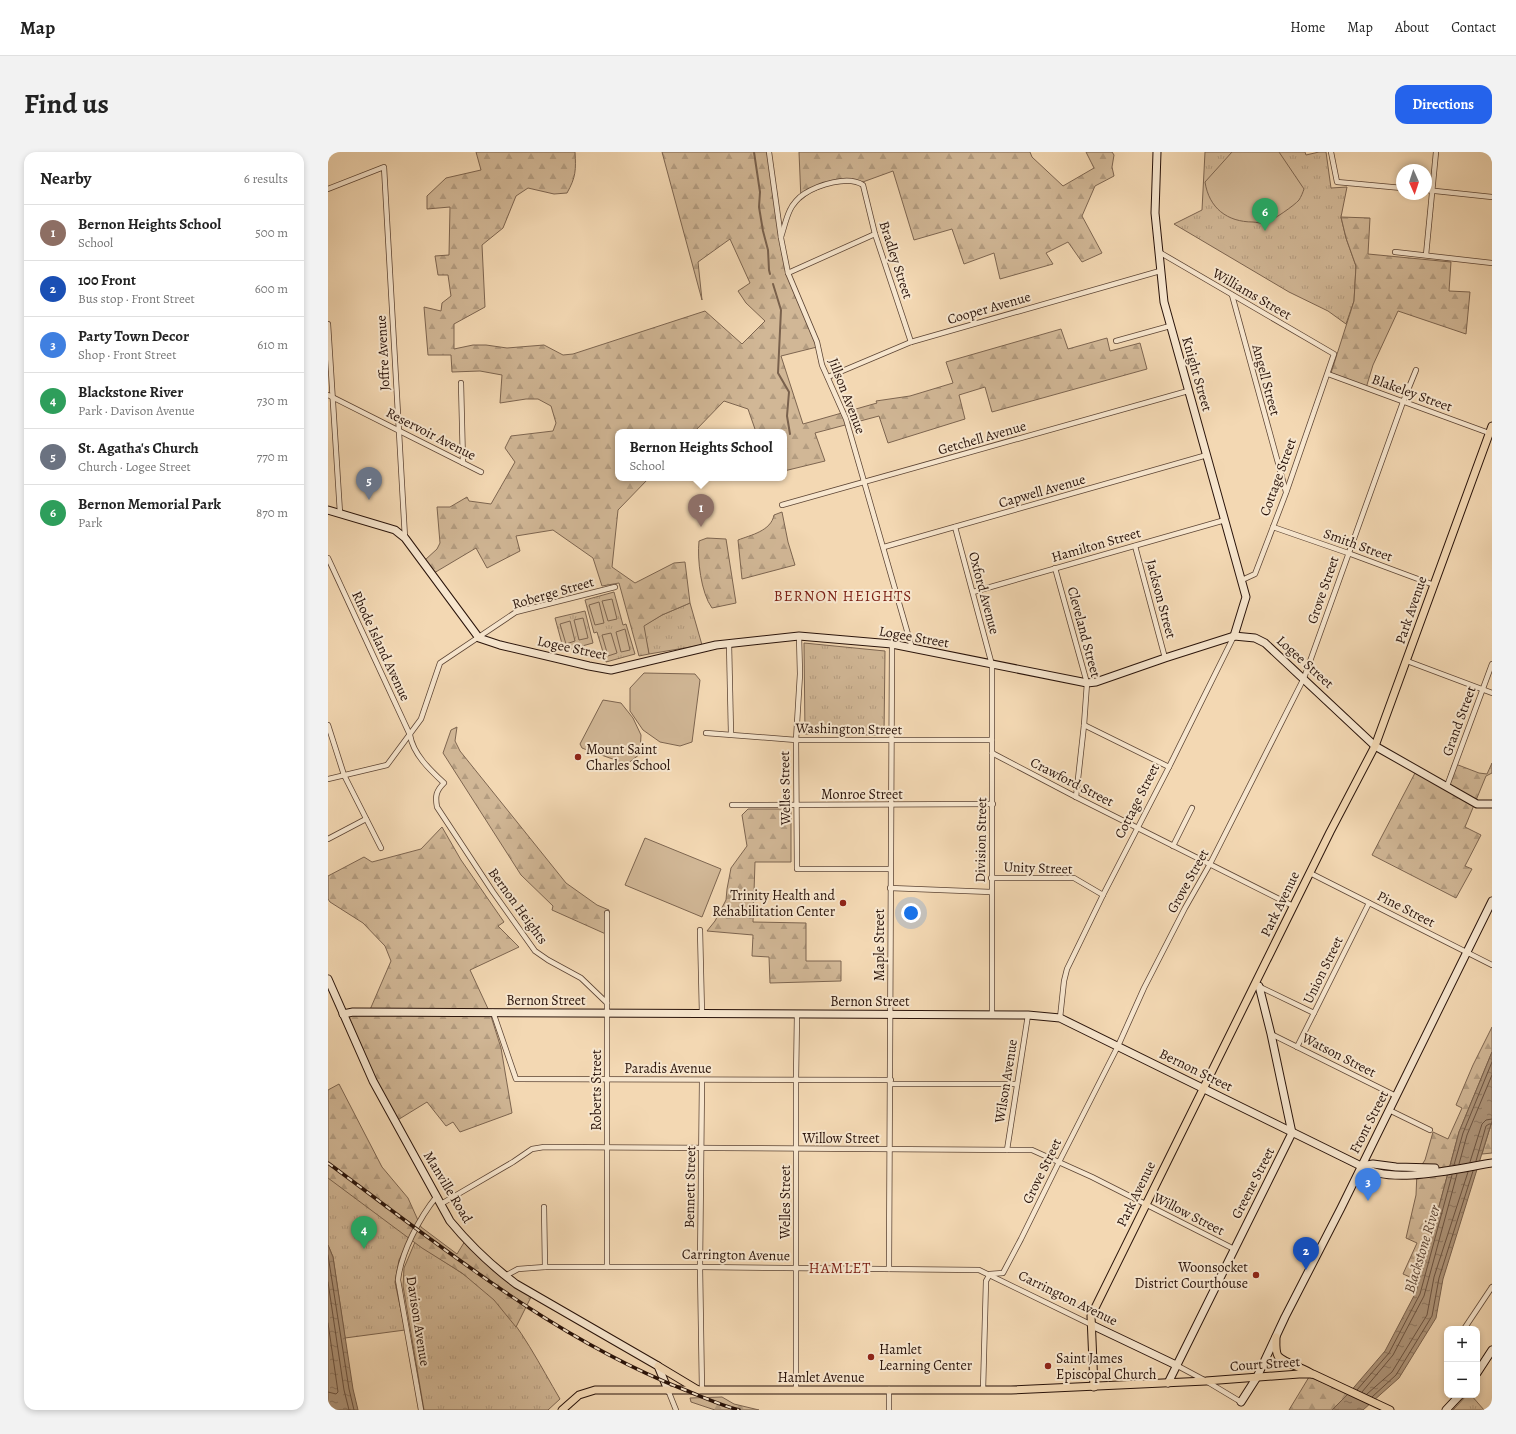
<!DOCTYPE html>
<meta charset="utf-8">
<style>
body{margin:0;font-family:Alegreya,serif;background:#f2f2f2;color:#222}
.controls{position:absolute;right:12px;bottom:12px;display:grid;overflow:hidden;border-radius:8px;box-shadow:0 2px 6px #0003}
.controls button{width:36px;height:36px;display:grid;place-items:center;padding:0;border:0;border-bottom:1px solid #e0e0e0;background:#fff;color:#222;font:20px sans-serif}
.compass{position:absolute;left:1068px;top:12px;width:36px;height:36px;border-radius:50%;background:#fff;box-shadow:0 2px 6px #0003;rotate:177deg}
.you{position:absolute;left:583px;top:761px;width:14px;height:14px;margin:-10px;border:3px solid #fff;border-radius:50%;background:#1a73e8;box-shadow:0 0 0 6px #1a73e833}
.badge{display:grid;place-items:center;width:26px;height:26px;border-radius:50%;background:#2563eb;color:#fff;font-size:13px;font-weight:700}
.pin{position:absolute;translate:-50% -33px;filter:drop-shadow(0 1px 2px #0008)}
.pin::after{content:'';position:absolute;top:21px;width:14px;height:12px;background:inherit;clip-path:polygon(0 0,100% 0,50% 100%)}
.popup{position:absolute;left:287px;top:277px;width:172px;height:52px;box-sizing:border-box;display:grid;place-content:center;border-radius:8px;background:#fff;filter:drop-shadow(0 1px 3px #0005);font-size:13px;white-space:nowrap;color:#767676}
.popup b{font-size:15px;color:#222}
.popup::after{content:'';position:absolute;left:50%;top:100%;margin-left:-8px;border:8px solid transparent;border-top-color:#fff}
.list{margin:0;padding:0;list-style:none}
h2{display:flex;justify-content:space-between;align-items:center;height:52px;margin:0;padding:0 16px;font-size:17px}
h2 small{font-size:13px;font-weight:400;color:#767676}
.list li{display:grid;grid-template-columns:26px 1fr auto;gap:12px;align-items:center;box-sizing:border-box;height:56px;padding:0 16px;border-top:1px solid #e0e0e0}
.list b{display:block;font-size:15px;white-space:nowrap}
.list p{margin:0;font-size:13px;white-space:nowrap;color:#767676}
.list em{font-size:13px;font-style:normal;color:#767676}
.map{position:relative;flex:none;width:1164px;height:1258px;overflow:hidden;border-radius:12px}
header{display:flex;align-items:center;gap:24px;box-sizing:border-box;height:56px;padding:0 20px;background:#fff;border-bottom:1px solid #e0e0e0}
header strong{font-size:19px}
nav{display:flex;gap:22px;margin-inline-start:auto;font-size:14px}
.intro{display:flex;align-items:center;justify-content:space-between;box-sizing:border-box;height:96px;padding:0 24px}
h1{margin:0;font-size:28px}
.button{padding:10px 18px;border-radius:12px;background:#2563eb;color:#fff;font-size:14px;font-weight:700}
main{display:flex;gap:24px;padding:0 24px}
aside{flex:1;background:#fff;border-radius:12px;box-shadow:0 2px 6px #0003}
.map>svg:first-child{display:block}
.grass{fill:url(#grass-tufts);stroke:#7d6550}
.forest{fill:url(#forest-firs);stroke:#7d6550}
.pitch{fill:#d1b796;stroke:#7d6550}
.water{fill:url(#water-ripples);stroke:#79614d}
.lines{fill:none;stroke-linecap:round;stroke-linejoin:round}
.shore{stroke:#6c5442;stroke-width:1}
.stream{stroke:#79614d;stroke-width:2}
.street-casing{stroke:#5c4434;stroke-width:6}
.secondary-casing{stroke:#29130a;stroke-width:9}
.primary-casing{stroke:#29130a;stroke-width:9}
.street{stroke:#f7e6ce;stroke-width:4.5}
.secondary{stroke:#f7e6ce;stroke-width:7}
.primary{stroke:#f3d8b3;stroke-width:7}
.rail-casing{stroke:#29130a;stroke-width:3.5}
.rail{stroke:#f7e6ce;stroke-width:2;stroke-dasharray:6;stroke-linecap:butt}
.poi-dot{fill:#8f2418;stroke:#f7e6ce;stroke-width:1.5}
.labels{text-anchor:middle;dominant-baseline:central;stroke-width:4;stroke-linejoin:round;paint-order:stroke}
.street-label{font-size:14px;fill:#29130a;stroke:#f7e6ce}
.poi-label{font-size:14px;fill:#29130a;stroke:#f7e6ce;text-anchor:start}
.neighbourhood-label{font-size:15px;letter-spacing:1px;fill:#7a1f14;stroke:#f7e6ce}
.water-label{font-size:15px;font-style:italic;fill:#5e4737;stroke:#f7e6ce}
</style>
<header>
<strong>Map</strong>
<nav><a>Home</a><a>Map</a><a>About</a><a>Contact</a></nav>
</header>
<div class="intro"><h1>Find us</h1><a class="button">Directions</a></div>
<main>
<aside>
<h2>Nearby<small>6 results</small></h2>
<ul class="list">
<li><span class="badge" style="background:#8d6e63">1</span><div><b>Bernon Heights School</b><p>School</p></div><em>500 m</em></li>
<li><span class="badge" style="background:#1a4fb4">2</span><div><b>100 Front</b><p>Bus stop · Front Street</p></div><em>600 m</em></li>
<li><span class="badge" style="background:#3f7fe0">3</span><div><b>Party Town Decor</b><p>Shop · Front Street</p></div><em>610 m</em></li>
<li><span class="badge" style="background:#2e9e5b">4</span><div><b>Blackstone River</b><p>Park · Davison Avenue</p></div><em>730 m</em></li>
<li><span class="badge" style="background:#6b7280">5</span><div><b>St. Agatha's Church</b><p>Church · Logee Street</p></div><em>770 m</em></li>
<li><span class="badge" style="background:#2e9e5b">6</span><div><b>Bernon Memorial Park</b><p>Park</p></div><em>870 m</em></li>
</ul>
</aside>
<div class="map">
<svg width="1164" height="1258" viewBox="0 0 1164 1258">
<defs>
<pattern id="grass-tufts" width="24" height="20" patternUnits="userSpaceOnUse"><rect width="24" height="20" fill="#d1b796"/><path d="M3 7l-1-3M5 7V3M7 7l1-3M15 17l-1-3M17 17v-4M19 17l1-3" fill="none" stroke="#b39c80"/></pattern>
<pattern id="forest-firs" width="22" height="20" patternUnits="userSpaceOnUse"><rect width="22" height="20" fill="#d1b796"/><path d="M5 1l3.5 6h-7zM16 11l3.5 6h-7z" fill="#b39c80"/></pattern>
<pattern id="water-ripples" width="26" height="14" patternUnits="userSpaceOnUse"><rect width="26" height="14" fill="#ae957a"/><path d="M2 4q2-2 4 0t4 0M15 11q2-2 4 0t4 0" fill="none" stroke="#8e7862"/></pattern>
</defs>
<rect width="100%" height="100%" fill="#f3d8b3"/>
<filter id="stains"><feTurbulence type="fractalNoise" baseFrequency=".005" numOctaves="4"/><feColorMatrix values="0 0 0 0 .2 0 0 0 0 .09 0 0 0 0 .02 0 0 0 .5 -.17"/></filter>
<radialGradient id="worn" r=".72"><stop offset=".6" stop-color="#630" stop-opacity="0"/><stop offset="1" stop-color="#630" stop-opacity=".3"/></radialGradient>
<g class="grass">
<polygon points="877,0 977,0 978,3 991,0 998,0 1003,36 1019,35 1013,65 1018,86 1028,114 1026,149 1018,172 1000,159 961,140 846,72 874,58"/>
<polygon points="286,440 295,473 298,472 307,502 278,510 269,480 266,481 257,448"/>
<polygon points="362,451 374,493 321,502 315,474 334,463"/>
<polygon points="257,459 265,491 236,499 227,466"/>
<polygon points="476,491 557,499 556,583 477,582"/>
<polygon points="0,1023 82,1086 71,1108 67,1130 77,1178 17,1186 5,1105 0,1093"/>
<path d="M87,1090c26,19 56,34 79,57 26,26 47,68 66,100l-12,11h-124l-21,-124 1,-18z"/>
<polygon points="1139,1243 1143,1243 1156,1258 1125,1258"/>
</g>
<g class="forest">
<path d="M148,0h99c1,18 1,25 -8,41l-13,1 -26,-6 -12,8 -13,32 -21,17 3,62 -31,17v25l19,-4h13l21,3 37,-3 19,10 10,-1 132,-43 37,33 23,-23 -19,-18 -8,-12 12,-8 -20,-44 -32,23 4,38 -40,-148h106l14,102 6,22 29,71 -36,9 22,68 74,-21 -1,-2 34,-5 43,-13 -7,-21 115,-33 7,20 39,-11 3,13 30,-8 7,26 -155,43 -7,-25 -26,8 6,24 -77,24 -9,-27 -64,17 10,28 -41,10v-39h-28l-8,-23 -24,-8 -30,31h-76v46h31l-31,32 -6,57 23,16 39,-20 11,-1 5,41 -28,12 -18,11 5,28 -10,2 -20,-73 -17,3 -9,-28 -40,-28 -37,6 4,15 -33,17 -11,-20 -42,25 -9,-13 12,-11 3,-6 -3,-36h13l17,-10 2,4 22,3 24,-42 -10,-14 6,-12 42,-5 3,-8 -5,-17 -13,-7h-12l-26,4 2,-28 -22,-4 -28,1 -1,-17h-23l-4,-48 17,4 1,-8 9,-7 -3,-21h-10l-3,-19 14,-1 1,-48 -23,2v-13l19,-18 35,-8z"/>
<polygon points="471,0 702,0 704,5 735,34 766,16 758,0 784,0 786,3 784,15 786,24 767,34 754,64 774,101 754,110 740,90 718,101 725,112 672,127 666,101 636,112 624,77 586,88 565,19 532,31 508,30 483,40 473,48"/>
<polygon points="1013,65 1042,66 1040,102 1123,110 1121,139 1142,140 1138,182 1070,159 1045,213 1038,236 1003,221 1026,149 1028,114 1018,86"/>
<path d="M454,360l6,30 7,23 -53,14 -4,-39c13,-5 33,-9 36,-25z"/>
<path d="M379,386l19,1 10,64 -24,5c-11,-15 -15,-49 -13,-67z"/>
<polygon points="129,575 127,589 132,599 238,731 269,753 281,758 280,783 224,758 225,754 193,723 115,601 123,578"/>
<polygon points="1125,611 1151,621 1159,622 1164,611 1164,621 1158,624 1137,675 1153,683 1137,714 1144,717 1128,746 1044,703 1087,621 1116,636"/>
<polygon points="420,657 463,657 463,710 427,710 425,770 478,771 478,809 513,809 513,829 442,831 441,805 424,804 425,783 379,779 387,769 398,748 399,737 403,716 419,694 414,663"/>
<polygon points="114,675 133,708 176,770 170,774 191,795 142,818 162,861 173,896 184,961 132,980 125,970 118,974 99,950 68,969 17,863 41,860 63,809 57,794 35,771 2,750 0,747 0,724 36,705 44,710 93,697"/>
<polygon points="1164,875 1164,900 1131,980 1091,1129 1075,1122 1089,1091 1078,1086 1088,1043 1089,1020 1097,1008 1105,980 1120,987 1134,956 1128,953 1145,913"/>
<polygon points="11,932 54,1015 80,1046 93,1075 129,1102 137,1089 204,1143 188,1175 166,1148 134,1121 94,1096 0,1026 0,938"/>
<polygon points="1164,969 1164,1001 1154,1002"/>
<polygon points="981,1225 1021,1241 1004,1258 961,1258"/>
<polygon points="394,1245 406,1252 431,1258 387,1258 363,1250 362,1246"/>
</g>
<g class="pitch">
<path d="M904,0h47l25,37c-1,3 -3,8 -5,11 -4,5 -27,21 -34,23 -3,1 -9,-1 -12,-1 -26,0 -44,-14 -48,-40z"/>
<polygon points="284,447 289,467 280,469 274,449"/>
<polygon points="271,450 276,471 267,473 261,453"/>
<polygon points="255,466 260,486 251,488 246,468"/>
<polygon points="242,469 247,489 238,492 232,472"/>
<polygon points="297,477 302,498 293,500 288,480"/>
<polygon points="283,481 289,501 280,504 274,483"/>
<polygon points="316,521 367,522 372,528 364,590 352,594 332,590 315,578 302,559 302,536"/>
<polygon points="275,548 293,551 305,566 313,583 312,602 299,612 259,598 254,596 252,592"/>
<polygon points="317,686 393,717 374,765 297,733"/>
</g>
<g class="water">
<polygon points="1164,900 1164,969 1115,1127 1108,1166 1071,1226 1035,1258 1004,1258 1021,1241 1057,1199 1088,1140 1131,980"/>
<polygon points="0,1093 5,1105 25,1237 30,1258 3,1258 0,1253"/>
</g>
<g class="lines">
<g class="shore">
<polyline points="1148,1009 1158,974 1161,972 1164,972"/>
<polyline points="1142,1010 1154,972 1158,968 1164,967"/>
<polyline points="1131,1012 1139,983 1164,923"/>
<polyline points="1126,1013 1135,981 1164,910"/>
<polyline points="0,1103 21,1237 26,1258"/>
<polyline points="0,1130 16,1238 21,1258"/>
<polyline points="0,1171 10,1240 8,1242 0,1240"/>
<polyline points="1029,1238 1061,1201 1092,1142 1124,1023"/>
<polyline points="1034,1240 1065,1203 1096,1144 1129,1022"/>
<polyline points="1039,1242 1064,1220 1099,1163 1106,1125 1140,1020"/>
<polyline points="1044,1245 1068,1223 1104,1164 1111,1126 1145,1019"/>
</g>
<g class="stream">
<polyline points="426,0 432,40 431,55 435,79 440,98 441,118 442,122"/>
<polyline points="445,132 453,158 450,221 461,240 459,264 462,282"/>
</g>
<g class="street-casing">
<g id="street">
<polyline points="441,0 453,86 460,121 489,190 494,213 518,267 584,496"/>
<polyline points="1003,0 1009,30 1074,36"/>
<polyline points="0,37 56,15 77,386"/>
<polyline points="1098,38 1164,45"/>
<path d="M453,85c3,-9 5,-19 9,-27 2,-5 9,-13 14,-16 14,-9 44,-19 59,-9l12,49 36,108"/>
<polyline points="831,100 1006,202 958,341 927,422 914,428"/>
<polyline points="1067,100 1164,111"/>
<polyline points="1098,103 1108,0"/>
<polyline points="460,121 547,82"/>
<polyline points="904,143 958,340"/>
<polyline points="0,172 12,361"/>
<polyline points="788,189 842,174"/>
<polyline points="1000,222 1161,281"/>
<polyline points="500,225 583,190 832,119"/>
<polyline points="133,231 135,311"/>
<polyline points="0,243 153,320"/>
<polyline points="454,353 860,239"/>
<polyline points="627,375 664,513 664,863"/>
<polyline points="945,375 1020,401 1106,433"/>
<polyline points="807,394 837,506"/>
<polyline points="556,395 879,303"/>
<path d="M0,406l82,177c3,19 20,35 34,48 -8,8 -9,13 -7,24l56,85 42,59 13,9 33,18 26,25"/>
<polyline points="727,416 759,531 756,573 748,645"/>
<polyline points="645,440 897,368"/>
<polyline points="471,484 472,522 468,588 469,717 562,717"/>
<polyline points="401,491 403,582"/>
<polyline points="1079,509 1164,541"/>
<polyline points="0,573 16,623 53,696"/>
<polyline points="756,573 841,615"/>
<polyline points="378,581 468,588 664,588"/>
<polyline points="664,601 748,645 965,754"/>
<polyline points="0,627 59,613 93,567 112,511 188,460 287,435"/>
<polyline points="1119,634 1164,512"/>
<polyline points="404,653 665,652"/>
<polyline points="0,687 38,667"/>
<polyline points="845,694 864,656"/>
<polyline points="982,721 1164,813"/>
<polyline points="663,726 746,726 775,743"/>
<polyline points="562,736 663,740"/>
<polyline points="372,778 374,862"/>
<polyline points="930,834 986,861"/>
<polyline points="165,860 188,927 563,928"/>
<polyline points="732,866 736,829 739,817 775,743 841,615 906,484"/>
<polyline points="943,882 1068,944"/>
<polyline points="969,895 1041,751"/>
<polyline points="563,932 689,932"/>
<polyline points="1061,958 1102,978"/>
<polyline points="679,998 700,863"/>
<polyline points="113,1052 185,1010 204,997 216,995 704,998 764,1025 906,1097"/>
<polyline points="216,1055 217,1115"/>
<polyline points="279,1115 279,761"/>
<polyline points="561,1117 564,492"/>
<polyline points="177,1124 190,1117 217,1115 372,1115 651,1118 764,1173"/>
<polyline points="1136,1177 1164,1135"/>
<polyline points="848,1213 878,1229 913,1250"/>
<polyline points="340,1238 348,1258"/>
<polyline points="374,1238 372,1115 374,928"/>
<polyline points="468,1238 468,927 469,862"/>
<polyline points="655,1238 658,1129 662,1122 675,1121 693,1087 731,1010 790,894 816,836 857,756 882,712 976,526 1075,250 1088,218"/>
<path d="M93,1258l-23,-130c3,-27 21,-62 39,-84"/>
<polyline points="561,1258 561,1237"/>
</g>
</g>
<g class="secondary-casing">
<g id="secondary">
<polyline points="829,0 827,61 836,150 918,445 906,484"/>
<polyline points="0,358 67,378 77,386 151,486 172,493 261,514 283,518 388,493 471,484 564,492 759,531 768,530 837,506 906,484 927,486 937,491 1047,594 1149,652 1164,652"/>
<path d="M0,827l45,102 77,140c19,23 42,45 66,63l142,82 10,24"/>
<path d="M15,862l10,-2c225,1 450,2 675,3l32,3 301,148c29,20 98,2 131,-3"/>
<polyline points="1033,1014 1045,1012 1068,1015 1107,1016"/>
<polyline points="764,1173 848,1213"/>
<polyline points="1149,1221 1164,1198"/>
<polyline points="840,1231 964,981 943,882 931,834"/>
<polyline points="913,1250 929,1225 957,1165 1013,1056 1164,749"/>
<polyline points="1118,1258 1132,1243"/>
</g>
</g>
<g class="primary-casing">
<g id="primary">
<path d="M948,1185c0,5 -1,14 2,19 6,7 26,12 34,18"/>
<polyline points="330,1214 370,1238"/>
<polyline points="766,1235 763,1164 1002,680 1047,594 1164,274"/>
<polyline points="234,1258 251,1243 267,1238 683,1238 878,1229 971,1222 985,1222 1062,1258"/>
</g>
</g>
<use href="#street" class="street"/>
<use href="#secondary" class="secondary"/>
<use href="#primary" class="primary"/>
<g class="rail-casing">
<path id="rail" d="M0,1011c114,84 225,175 357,227 18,7 35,15 54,20"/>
</g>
<use href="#rail" class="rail"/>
</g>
<g class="poi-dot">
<circle cx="250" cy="605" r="4"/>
<circle cx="515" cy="751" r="4"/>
<circle cx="928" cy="1123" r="4"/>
<circle cx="543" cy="1205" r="4"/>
<circle cx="720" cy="1214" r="4"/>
</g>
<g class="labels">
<g class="street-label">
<text transform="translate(568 108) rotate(72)">Bradley Street</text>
<text transform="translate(924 142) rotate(30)">Williams Street</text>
<text transform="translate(661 156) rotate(-16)">Cooper Avenue</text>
<text transform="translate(55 201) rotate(-93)">Joffre Avenue</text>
<text transform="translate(869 222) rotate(74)">Knight Street</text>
<text transform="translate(938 228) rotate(75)">Angell Street</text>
<text transform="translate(1084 241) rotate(20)">Blakeley Street</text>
<text transform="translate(519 244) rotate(69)">Jillson Avenue</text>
<text transform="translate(103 282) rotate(27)">Reservoir Avenue</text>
<text transform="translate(654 286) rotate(-16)">Getchell Avenue</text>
<text transform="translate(950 325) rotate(-70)">Cottage Street</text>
<text transform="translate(714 339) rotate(-16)">Capwell Avenue</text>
<text transform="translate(768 393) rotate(-16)">Hamilton Street</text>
<text transform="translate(1030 393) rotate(20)">Smith Street</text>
<text transform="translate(995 438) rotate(-71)">Grove Street</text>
<text transform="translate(225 441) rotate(-16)">Roberge Street</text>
<text transform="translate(656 441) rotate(75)">Oxford Avenue</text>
<text transform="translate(833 447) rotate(75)">Jackson Street</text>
<text transform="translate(1083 458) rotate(-71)">Park Avenue</text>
<text transform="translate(756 480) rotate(75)">Cleveland Street</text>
<text transform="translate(586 485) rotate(10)">Logee Street</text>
<text transform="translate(53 494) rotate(65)">Rhode Island Avenue</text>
<text transform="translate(244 496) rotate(12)">Logee Street</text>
<text transform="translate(977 510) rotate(42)">Logee Street</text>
<text transform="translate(1131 569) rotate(-70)">Grand Street</text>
<text transform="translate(521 577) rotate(1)">Washington Street</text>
<text transform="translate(744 630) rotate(27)">Crawford Street</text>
<text transform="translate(457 636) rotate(-91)">Welles Street</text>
<text x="534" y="642">Monroe Street</text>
<text transform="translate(809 649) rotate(-63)">Cottage Street</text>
<text transform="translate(653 688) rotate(-89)">Division Street</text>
<text transform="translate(710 716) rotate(2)">Unity Street</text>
<text transform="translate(860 729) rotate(-61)">Grove Street</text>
<text transform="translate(952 752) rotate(-64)">Park Avenue</text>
<text transform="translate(190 754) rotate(54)">Bernon Heights</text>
<text transform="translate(1078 757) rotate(27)">Pine Street</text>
<text transform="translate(551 793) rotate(-90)">Maple Street</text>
<text transform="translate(995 818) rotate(-64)">Union Street</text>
<text x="218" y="848">Bernon Street</text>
<text x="542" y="849">Bernon Street</text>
<text transform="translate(1011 903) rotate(27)">Watson Street</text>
<text x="340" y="916">Paradis Avenue</text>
<text transform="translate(868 918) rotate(26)">Bernon Street</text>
<text transform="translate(678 929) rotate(-81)">Wilson Avenue</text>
<text transform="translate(268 938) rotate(-90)">Roberts Street</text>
<text transform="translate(1041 970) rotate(-63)">Front Street</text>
<text x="513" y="986">Willow Street</text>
<text transform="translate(714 1019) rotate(-64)">Grove Street</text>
<text transform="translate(925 1031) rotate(-63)">Greene Street</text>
<text transform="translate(120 1035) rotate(59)">Manville Road</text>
<text transform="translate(362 1035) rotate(-89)">Bennett Street</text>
<text transform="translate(808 1042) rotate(-64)">Park Avenue</text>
<text transform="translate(457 1050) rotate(-90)">Welles Street</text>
<text transform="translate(861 1062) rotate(27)">Willow Street</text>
<text transform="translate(408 1103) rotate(1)">Carrington Avenue</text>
<text transform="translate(740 1146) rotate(26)">Carrington Avenue</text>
<text transform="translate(90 1169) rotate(81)">Davison Avenue</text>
<text transform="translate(937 1212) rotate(-4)">Court Street</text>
<text x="493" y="1225">Hamlet Avenue</text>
</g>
<g class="poi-label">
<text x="258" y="597">Mount Saint<tspan x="258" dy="16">Charles School</tspan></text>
<text x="507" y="743" text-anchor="end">Trinity Health and<tspan x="507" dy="16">Rehabilitation Center</tspan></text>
<text x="920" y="1115" text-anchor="end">Woonsocket<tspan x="920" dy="16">District Courthouse</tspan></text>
<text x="551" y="1197">Hamlet<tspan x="551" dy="16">Learning Center</tspan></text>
<text x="728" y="1206">Saint James<tspan x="728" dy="16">Episcopal Church</tspan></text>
</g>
<g class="neighbourhood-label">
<text x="515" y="444">BERNON HEIGHTS</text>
<text x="512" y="1116">HAMLET</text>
</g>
<g class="water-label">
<text transform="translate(1094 1097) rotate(-73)">Blackstone River</text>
</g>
</g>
<rect width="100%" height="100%" filter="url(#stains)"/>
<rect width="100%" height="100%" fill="url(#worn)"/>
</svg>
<div class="controls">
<button>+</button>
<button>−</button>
</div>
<svg class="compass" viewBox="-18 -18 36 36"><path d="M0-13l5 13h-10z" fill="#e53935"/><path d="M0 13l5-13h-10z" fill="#767676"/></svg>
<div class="you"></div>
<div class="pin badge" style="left:373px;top:375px;background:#8d6e63">1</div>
<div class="popup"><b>Bernon Heights School</b>School</div>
<div class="pin badge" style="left:978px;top:1118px;background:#1a4fb4">2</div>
<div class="pin badge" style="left:1040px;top:1049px;background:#3f7fe0">3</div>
<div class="pin badge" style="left:36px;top:1097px;background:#2e9e5b">4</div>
<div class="pin badge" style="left:41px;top:348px;background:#6b7280">5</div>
<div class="pin badge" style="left:937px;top:79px;background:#2e9e5b">6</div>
</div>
</main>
